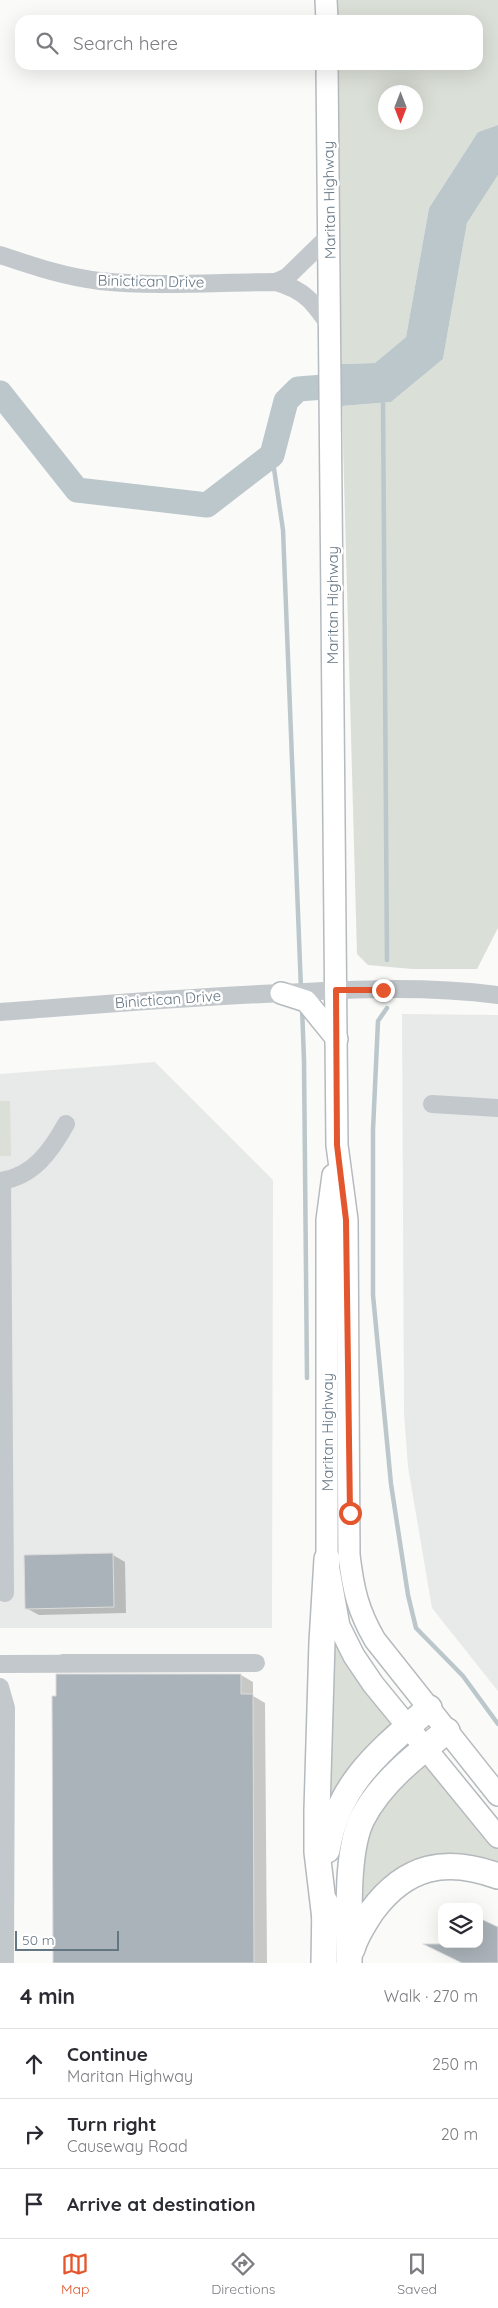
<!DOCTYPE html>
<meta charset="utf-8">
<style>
body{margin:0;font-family:Quicksand,sans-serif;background:#f2f2f3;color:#2b2b33}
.controls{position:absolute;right:15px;bottom:15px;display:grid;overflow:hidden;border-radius:10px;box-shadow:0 5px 20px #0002}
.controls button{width:45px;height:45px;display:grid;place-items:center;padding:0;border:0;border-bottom:1px solid #e1e1e2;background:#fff;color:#2b2b33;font:25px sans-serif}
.compass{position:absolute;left:378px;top:85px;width:45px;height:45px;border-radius:50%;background:#fff;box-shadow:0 5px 20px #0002;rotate:180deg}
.scale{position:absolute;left:15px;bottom:12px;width:104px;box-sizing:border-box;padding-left:5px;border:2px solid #657683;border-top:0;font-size:14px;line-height:18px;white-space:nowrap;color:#657683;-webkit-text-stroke:4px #fff;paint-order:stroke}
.stop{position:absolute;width:15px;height:15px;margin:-11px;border:4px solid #e4572e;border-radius:50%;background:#fff}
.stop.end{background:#e4572e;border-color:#fff;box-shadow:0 1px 5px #0008}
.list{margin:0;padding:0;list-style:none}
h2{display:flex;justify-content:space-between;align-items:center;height:65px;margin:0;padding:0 20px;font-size:21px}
h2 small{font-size:16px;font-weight:400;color:#7c7c81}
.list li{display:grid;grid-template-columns:32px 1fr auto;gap:15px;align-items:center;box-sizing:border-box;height:70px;padding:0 20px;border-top:1px solid #e1e1e2}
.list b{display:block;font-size:19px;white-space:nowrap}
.list p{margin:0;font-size:16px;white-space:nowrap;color:#7c7c81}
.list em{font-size:16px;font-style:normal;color:#7c7c81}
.icon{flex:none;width:28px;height:28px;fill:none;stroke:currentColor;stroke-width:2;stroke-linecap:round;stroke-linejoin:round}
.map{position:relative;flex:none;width:498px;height:1963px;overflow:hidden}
.search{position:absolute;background:#fff;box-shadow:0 5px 20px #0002;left:15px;right:15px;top:15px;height:55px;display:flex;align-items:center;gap:12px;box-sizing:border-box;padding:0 18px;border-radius:15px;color:#7c7c81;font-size:19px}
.sheet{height:275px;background:#fff}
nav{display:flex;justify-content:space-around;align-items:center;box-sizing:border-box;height:70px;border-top:1px solid #e1e1e2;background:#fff;font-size:14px;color:#7c7c81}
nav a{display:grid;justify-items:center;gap:2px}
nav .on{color:#e4572e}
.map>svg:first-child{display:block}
.built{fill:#e8e9e9}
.green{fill:#dadfd7;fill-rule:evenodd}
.water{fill:#bbc7cb}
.shadow{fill:#0003}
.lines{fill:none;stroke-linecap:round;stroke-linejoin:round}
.stream{stroke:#bbc7cb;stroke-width:4.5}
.river{stroke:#bbc7cb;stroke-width:25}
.building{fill:#aab3b9;stroke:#dcdcda}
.major-casing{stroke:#b5babe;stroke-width:24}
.highway-casing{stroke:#b4b9bd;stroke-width:28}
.minor{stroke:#c3c8cc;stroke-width:18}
.major{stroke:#fff;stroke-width:21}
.highway{stroke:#fff;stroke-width:25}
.route{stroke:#e4572e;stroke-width:6}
.labels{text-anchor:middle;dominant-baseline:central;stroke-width:5;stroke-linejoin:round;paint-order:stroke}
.street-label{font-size:15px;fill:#657683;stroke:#fff}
</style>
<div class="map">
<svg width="498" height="1963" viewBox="0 0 498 1963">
<rect width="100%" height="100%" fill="#fafaf8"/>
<g class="built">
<polygon points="402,1014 498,1015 498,1691 432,1608 408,1467 404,1413"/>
<polygon points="155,1062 273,1180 272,1628 0,1628 0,1074"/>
</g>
<g class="green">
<path d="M337,0h161v125l-20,7 -49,76 -23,129 -31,26 -34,1 -3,-299h140v-45h-140zM386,92h30v30h-30z"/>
<polygon points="498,175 498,928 477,969 412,969 368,965 357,954 342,406 391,402 443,359 467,223"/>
<polygon points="0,1101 10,1101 11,1156 0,1156"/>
<polygon points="331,1630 394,1723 328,1804"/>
<path d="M423,1765l6,1 69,82v20l-28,-7 -108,47c1,-37 -1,-77 24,-108 10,-12 25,-23 37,-35z"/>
</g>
<polygon class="water" points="498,125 498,175 467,223 443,359 391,402 342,406 341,364 375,363 406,337 429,208 478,132"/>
<g class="shadow">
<polygon points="113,1555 125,1562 126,1613 39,1615 26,1608"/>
<polygon points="60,1654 241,1654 250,1659 70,1660"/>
<polygon points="241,1675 253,1682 253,1696 265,1703 267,1963 54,1963"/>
</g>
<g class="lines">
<g class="stream">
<polyline points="383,399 387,960"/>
<polyline points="272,455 283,530 301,989"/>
<polyline points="302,1007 304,1060 307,1378"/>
<polyline points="387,1008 378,1021 373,1130 373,1295 391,1484 408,1595 416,1628 463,1676 498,1724"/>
</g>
<polyline class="river" points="0,393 77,490 207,505 272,455 286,401 298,389 376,383"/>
</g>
<g class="building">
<polygon points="113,1553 114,1607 25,1609 24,1555"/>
<polygon points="56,1674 241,1674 241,1694 253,1694 254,1963 53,1963 52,1696 56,1696"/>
<polygon points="479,1918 498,1927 498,1963 462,1963 423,1944 479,1944"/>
</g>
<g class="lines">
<g class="major-casing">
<g id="major">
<polyline points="326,0 327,20"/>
<path d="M327,65l10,1080 10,75 2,335c4,34 9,56 26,85l123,155"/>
<polyline points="281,993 306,1001 337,1039"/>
<polyline points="333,1175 327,1220 327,1559 339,1626 354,1656 373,1684 498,1837"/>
</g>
</g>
<g class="highway-casing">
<g id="highway">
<path d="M327,1850c11,-67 53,-99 102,-142"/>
<polyline points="325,1919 317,1852 317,1810 322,1642 327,1559"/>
<path d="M352,1949c4,-14 12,-26 20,-38 34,-46 74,-54 126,-35"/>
<polyline points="324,1963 325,1902"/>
<path d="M349,1963c1,-39 -4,-110 13,-144 18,-36 54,-64 85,-88"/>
</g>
</g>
<g class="minor">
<path d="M0,255c33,11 65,22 100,26 56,6 120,1 176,1 29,8 38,21 54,44"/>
<polyline points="276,282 287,277 329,236"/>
<path d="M0,1012c94,-7 188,-15 283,-19 71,-4 144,-7 215,2"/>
<polyline points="432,1104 498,1108"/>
<path d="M0,1181c33,-4 51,-30 66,-57"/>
<polyline points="2,1181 5,1593"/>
<polyline points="0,1664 256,1663"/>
<polyline points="0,1687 6,1708 5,1963"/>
</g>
<use href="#major" class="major"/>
<use href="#highway" class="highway"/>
</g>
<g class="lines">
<polyline class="route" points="350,1513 346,1220 337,1145 336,990 383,990"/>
</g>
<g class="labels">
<g class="street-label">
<text transform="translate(329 200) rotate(-91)">Maritan Highway</text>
<text transform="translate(151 281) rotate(1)">Binictican Drive</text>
<text transform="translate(332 605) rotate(-90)">Maritan Highway</text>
<text transform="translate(168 999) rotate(-4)">Binictican Drive</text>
<text transform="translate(327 1432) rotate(-90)">Maritan Highway</text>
</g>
</g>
</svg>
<div class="controls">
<button><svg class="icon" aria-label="layers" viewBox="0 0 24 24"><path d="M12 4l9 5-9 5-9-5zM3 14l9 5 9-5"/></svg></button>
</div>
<svg class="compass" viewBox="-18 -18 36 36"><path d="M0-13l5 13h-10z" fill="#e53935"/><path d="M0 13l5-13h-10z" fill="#7c7c81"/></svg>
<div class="scale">50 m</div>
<div class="stop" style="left:350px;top:1513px"></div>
<div class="stop end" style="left:383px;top:990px"></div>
<div class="search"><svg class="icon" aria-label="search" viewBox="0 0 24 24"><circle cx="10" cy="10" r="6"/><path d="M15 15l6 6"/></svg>Search here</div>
</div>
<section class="sheet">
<h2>4 min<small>Walk · 270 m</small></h2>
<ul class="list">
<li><svg class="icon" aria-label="ahead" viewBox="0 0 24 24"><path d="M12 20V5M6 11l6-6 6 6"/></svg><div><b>Continue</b><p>Maritan Highway</p></div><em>250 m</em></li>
<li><svg class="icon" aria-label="right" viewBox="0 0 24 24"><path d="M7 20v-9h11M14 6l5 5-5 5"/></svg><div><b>Turn right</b><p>Causeway Road</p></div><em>20 m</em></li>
<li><svg class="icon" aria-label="arrive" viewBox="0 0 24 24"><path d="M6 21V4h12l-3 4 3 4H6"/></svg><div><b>Arrive at destination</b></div></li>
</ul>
</section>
<nav>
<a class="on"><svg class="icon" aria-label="map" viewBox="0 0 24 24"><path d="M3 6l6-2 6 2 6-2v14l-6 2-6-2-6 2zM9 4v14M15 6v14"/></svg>Map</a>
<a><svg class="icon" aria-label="directions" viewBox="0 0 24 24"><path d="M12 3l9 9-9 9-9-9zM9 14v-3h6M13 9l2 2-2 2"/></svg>Directions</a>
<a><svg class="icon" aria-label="saved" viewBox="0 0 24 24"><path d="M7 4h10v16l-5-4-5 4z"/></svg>Saved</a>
</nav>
